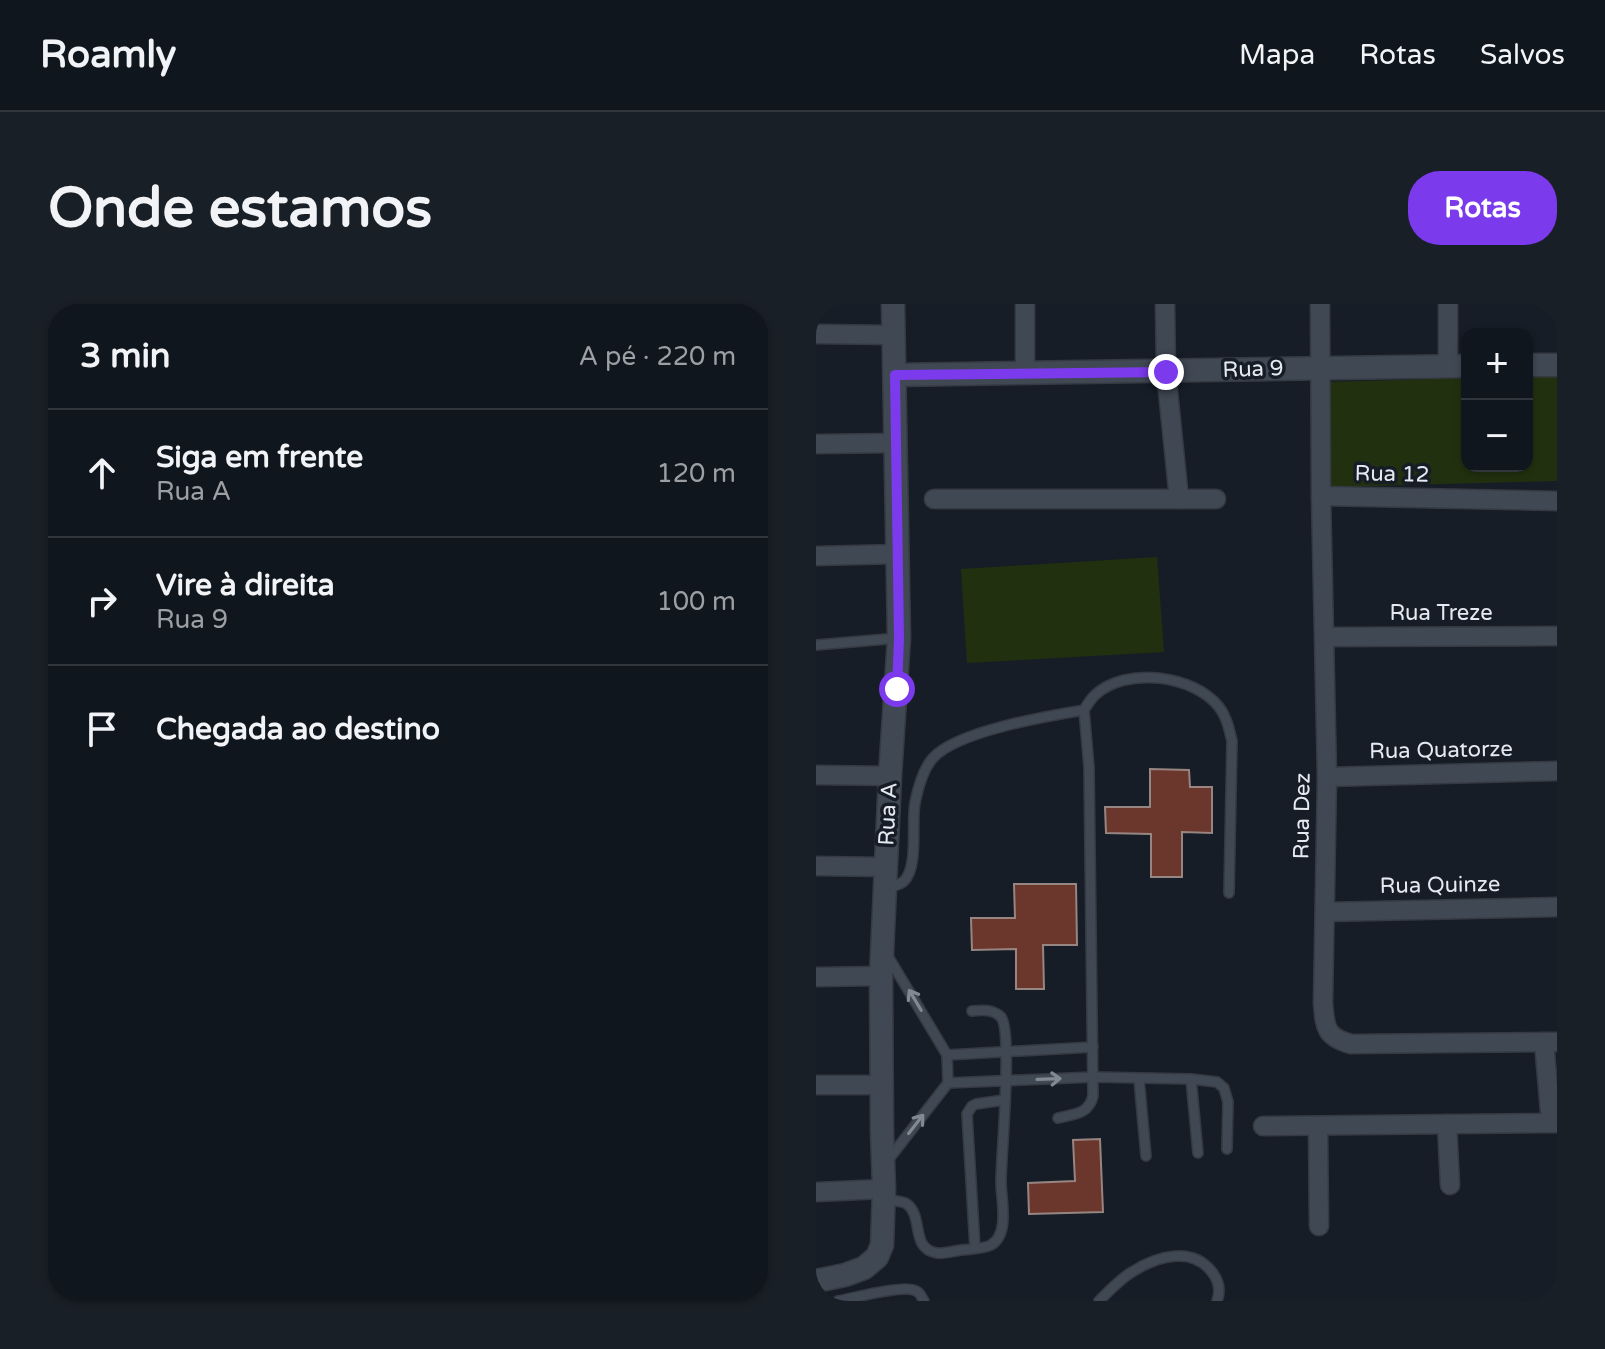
<!DOCTYPE html>
<html lang="pt">
<meta charset="utf-8">
<style>
body{margin:0;font-family:"Varela Round",sans-serif;background:#191f26;color:#f1f3f6}
.controls{position:absolute;right:24px;top:24px;display:grid;overflow:hidden;border-radius:16px;box-shadow:0 2px 6px #0004}
.controls button{width:72px;height:72px;display:grid;place-items:center;padding:0;border:0;border-bottom:2px solid #30353b;background:#10161d;color:#f1f3f6;font:40px sans-serif}
.stop{position:absolute;width:24px;height:24px;margin:-18px;border:6px solid #7c3aed;border-radius:50%;background:#fff}
.stop.end{background:#7c3aed;border-color:#fff;box-shadow:0 2px 8px #0008}
.list{margin:0;padding:0;list-style:none}
h2{display:flex;justify-content:space-between;align-items:center;height:104px;margin:0;padding:0 32px;font-size:34px}
h2 small{font-size:26px;font-weight:400;color:#9c9fa4}
.list li{display:grid;grid-template-columns:52px 1fr auto;gap:24px;align-items:center;box-sizing:border-box;height:128px;padding:0 32px;border-top:2px solid #30353b}
.list b{display:block;font-size:30px;white-space:nowrap}
.list p{margin:0;font-size:26px;white-space:nowrap;color:#9c9fa4}
.list em{font-size:26px;font-style:normal;color:#9c9fa4}
.icon{flex:none;width:44px;height:44px;fill:none;stroke:currentColor;stroke-width:2;stroke-linecap:round;stroke-linejoin:round}
.map{position:relative;flex:none;width:741px;height:997px;overflow:hidden;border-radius:32px}
header{display:flex;align-items:center;gap:48px;box-sizing:border-box;height:112px;padding:0 40px;background:#10161d;border-bottom:2px solid #30353b}
header strong{font-size:38px}
nav{display:flex;gap:44px;margin-inline-start:auto;font-size:28px}
.intro{display:flex;align-items:center;justify-content:space-between;box-sizing:border-box;height:192px;padding:0 48px}
h1{margin:0;font-size:56px}
.button{padding:20px 36px;border-radius:32px;background:#7c3aed;color:#fff;font-size:28px;font-weight:700}
main{display:flex;gap:48px;padding:0 48px}
aside{flex:1;background:#10161d;border-radius:32px;box-shadow:0 2px 6px #0004}
.map>svg:first-child{display:block}
.green{fill:#21310f}
.building{fill:#6b362c;stroke:#978582;stroke-width:2}
.lines{fill:none;stroke-linecap:round;stroke-linejoin:round}
.service-casing{stroke:#353942;stroke-width:12}
.minor-casing{stroke:#353942;stroke-width:21}
.tertiary-casing{stroke:#353942;stroke-width:25}
.service{stroke:#404854;stroke-width:9}
.minor{stroke:#404854;stroke-width:18}
.tertiary{stroke:#404854;stroke-width:22}
.oneway{stroke:#828993}
.route{stroke:#7c3aed;stroke-width:10}
.labels{text-anchor:middle;dominant-baseline:central;stroke-width:7;stroke-linejoin:round;paint-order:stroke}
.street-label{font-size:22px;fill:#e5eaf1;stroke:#161d27}
</style>
<header>
<strong>Roamly</strong>
<nav><a>Mapa</a><a>Rotas</a><a>Salvos</a></nav>
</header>
<div class="intro"><h1>Onde estamos</h1><a class="button">Rotas</a></div>
<main>
<aside>
<h2>3 min<small>A pé · 220 m</small></h2>
<ul class="list">
<li><svg class="icon" aria-label="ahead" viewBox="0 0 24 24"><path d="M12 20V5M6 11l6-6 6 6"/></svg><div><b>Siga em frente</b><p>Rua A</p></div><em>120 m</em></li>
<li><svg class="icon" aria-label="right" viewBox="0 0 24 24"><path d="M7 20v-9h11M14 6l5 5-5 5"/></svg><div><b>Vire à direita</b><p>Rua 9</p></div><em>100 m</em></li>
<li><svg class="icon" aria-label="arrive" viewBox="0 0 24 24"><path d="M6 21V4h12l-3 4 3 4H6"/></svg><div><b>Chegada ao destino</b></div></li>
</ul>
</aside>
<div class="map">
<svg width="741" height="997" viewBox="0 0 741 997">
<rect width="100%" height="100%" fill="#161d27"/>
<g class="green">
<polygon points="741,71 741,177 515,183 511,78 651,74 651,162 711,162 711,72"/>
<polygon points="341,253 348,348 151,359 145,265"/>
</g>
<g class="building">
<polygon points="334,465 373,466 374,483 396,483 396,529 366,528 366,573 335,573 335,530 290,529 289,503 334,503"/>
<polygon points="198,580 260,580 261,641 227,641 228,685 200,685 200,645 156,646 155,614 199,614"/>
<polygon points="284,835 287,908 213,910 212,879 259,877 257,836"/>
</g>
<g class="lines">
<g class="service-casing">
<g id="service">
<polyline points="0,341 83,334"/>
<path d="M72,584c5,-2 12,-3 16,-7 15,-15 7,-59 11,-78 3,-15 8,-34 18,-45 24,-27 115,-42 151,-48"/>
<polyline points="70,649 131,751 132,779 72,856"/>
<polyline points="131,751 277,743"/>
<polyline points="323,775 330,852"/>
<polyline points="375,775 382,849"/>
<polyline points="132,779 278,773 375,775 401,778 408,784 412,798 411,845"/>
<path d="M242,814c16,-4 31,-4 35,-22l-4,-329 -5,-57c3,-5 7,-11 11,-15 31,-29 99,-20 124,12 8,10 10,22 13,34l-3,152"/>
<path d="M68,896c7,1 17,0 23,4 17,13 3,45 30,49 7,1 17,-2 24,-3 9,-1 22,-1 30,-5 19,-11 10,-46 10,-63 0,-27 12,-150 0,-165 -8,-8 -19,-7 -29,-6"/>
<polyline points="159,944 151,810 156,802 160,800 188,796"/>
<path d="M22,997c16,-3 66,-17 78,-10 5,2 5,6 8,10"/>
<path d="M283,997c10,-10 21,-22 33,-29 25,-16 60,-26 80,0 7,9 9,18 5,29"/>
</g>
</g>
<g class="minor-casing">
<g id="minor">
<polyline points="209,0 209,68"/>
<polyline points="349,0 350,68 363,195"/>
<path d="M504,0l1,192 6,281 -4,226c2,24 2,34 28,41l206,-2"/>
<polyline points="0,30 77,31"/>
<polyline points="632,62 632,0"/>
<polyline points="0,140 79,139"/>
<polyline points="505,192 741,197"/>
<polyline points="118,195 400,195"/>
<polyline points="0,252 82,250"/>
<polyline points="509,333 741,332"/>
<polyline points="0,471 74,472"/>
<polyline points="511,473 741,467"/>
<polyline points="0,562 69,563"/>
<polyline points="509,608 741,603"/>
<polyline points="0,673 65,672"/>
<polyline points="728,738 735,819"/>
<polyline points="0,781 66,781"/>
<polyline points="631,820 634,881"/>
<polyline points="447,822 741,819"/>
<polyline points="502,822 503,922"/>
<polyline points="0,888 68,885"/>
</g>
</g>
<g class="tertiary-casing">
<g id="tertiary">
<polyline points="711,61 741,61"/>
<polyline points="79,71 651,62"/>
<polyline points="0,977 29,971 48,964 61,953 66,941 68,885 66,827 65,672 74,472 83,334 77,0"/>
</g>
</g>
<use href="#service" class="service"/>
<use href="#minor" class="minor"/>
<use href="#tertiary" class="tertiary"/>
</g>
<defs><path id="oneway-shaft" d="M-6 0H5M1.5-3L5.5 0L1.5 3" fill="none" stroke-width="1.6" stroke-linecap="round" stroke-linejoin="round" transform="scale(2)"/></defs>
<g class="oneway">
<use href="#oneway-shaft" transform="translate(99 696) rotate(-121)"/>
<use href="#oneway-shaft" transform="translate(233 775) rotate(-2)"/>
<use href="#oneway-shaft" transform="translate(100 820) rotate(-52)"/>
</g>
<g class="lines">
<polyline class="route" points="81,385 83,334 79,71 350,68"/>
</g>
<g class="labels">
<g class="street-label">
<text transform="translate(437 65) rotate(-2)">Rua 9</text>
<text transform="translate(576 170) rotate(1)">Rua 12</text>
<text x="625" y="309">Rua Treze</text>
<text transform="translate(625 446) rotate(-1)">Rua Quatorze</text>
<text transform="translate(72 510) rotate(-87)">Rua A</text>
<text transform="translate(486 512) rotate(-89)">Rua Dez</text>
<text transform="translate(624 581) rotate(-1)">Rua Quinze</text>
</g>
</g>
</svg>
<div class="controls">
<button>+</button>
<button>−</button>
</div>
<div class="stop" style="left:81px;top:385px"></div>
<div class="stop end" style="left:350px;top:68px"></div>
</div>
</main>
